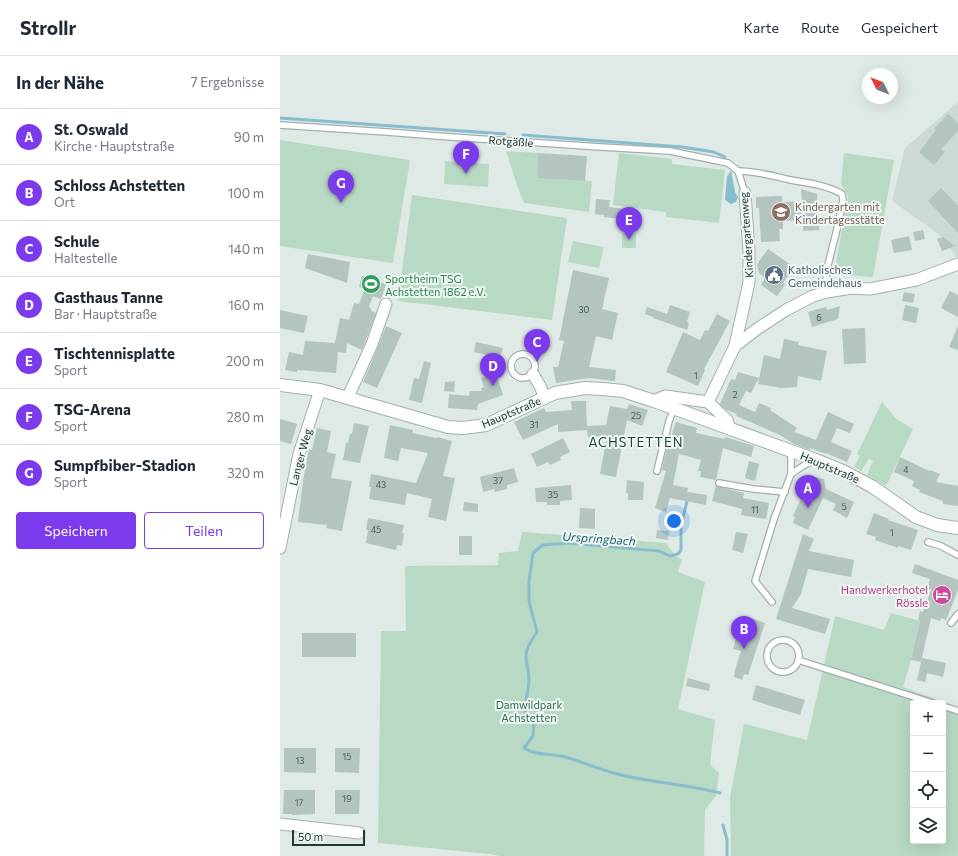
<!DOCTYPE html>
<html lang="de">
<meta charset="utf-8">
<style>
body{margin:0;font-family:Commissioner,sans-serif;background:#f2f2f3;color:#1f2937}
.controls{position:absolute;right:12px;bottom:12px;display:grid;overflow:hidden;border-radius:4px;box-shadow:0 4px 16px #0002}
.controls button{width:36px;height:36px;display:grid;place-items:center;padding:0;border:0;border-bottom:1px solid #e0e1e3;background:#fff;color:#1f2937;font:20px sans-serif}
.compass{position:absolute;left:582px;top:12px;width:36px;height:36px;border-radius:50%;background:#fff;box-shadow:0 4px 16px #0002;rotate:312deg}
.scale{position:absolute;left:12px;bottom:10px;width:73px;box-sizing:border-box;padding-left:4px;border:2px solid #213834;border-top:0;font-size:11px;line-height:14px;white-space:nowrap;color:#213834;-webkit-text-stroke:3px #eff6f3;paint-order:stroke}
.you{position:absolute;left:394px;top:465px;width:14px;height:14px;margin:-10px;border:3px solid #fff;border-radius:50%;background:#1a73e8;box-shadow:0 0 0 6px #1a73e833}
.badge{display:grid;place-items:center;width:26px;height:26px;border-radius:50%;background:#7c3aed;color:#fff;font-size:13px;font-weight:700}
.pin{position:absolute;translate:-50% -33px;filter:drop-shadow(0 1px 2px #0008)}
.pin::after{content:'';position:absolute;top:21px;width:14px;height:12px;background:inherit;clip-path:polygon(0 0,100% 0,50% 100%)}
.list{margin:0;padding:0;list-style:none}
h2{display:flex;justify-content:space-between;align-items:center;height:52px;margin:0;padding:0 16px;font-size:17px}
h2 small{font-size:13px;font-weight:400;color:#747a83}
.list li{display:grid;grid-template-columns:26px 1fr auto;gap:12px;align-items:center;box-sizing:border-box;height:56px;padding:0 16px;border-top:1px solid #e0e1e3}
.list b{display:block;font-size:15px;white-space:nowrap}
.list p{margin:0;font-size:13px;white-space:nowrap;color:#747a83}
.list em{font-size:13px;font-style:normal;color:#747a83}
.actions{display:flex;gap:8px;padding:12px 16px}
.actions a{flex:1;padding:9px 0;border:1px solid #7c3aed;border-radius:4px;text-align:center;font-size:14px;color:#7c3aed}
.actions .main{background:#7c3aed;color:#fff}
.icon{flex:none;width:22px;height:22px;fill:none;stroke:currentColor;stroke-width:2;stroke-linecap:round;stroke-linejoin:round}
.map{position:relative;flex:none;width:678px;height:800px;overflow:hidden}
header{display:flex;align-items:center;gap:24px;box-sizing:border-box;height:56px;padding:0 20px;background:#fff;border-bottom:1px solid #e0e1e3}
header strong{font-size:19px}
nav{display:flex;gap:22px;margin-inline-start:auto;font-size:14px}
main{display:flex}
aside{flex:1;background:#fff}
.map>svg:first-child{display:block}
.built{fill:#cdd9d4}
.green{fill:#b8dac4}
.water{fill:#88bdcd}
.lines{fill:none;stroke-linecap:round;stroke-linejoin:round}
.stream{stroke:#88bdcd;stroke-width:3}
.building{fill:#b4c4bf}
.service-casing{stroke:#a2b0ac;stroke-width:8}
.minor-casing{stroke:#a2b0ac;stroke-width:13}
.tertiary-casing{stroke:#a2b0ac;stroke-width:14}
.service{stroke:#fff;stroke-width:5.5}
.minor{stroke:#fff;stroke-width:11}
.tertiary{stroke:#fff;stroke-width:12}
.labels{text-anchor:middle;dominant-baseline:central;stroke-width:4;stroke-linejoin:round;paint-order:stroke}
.number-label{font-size:9px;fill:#465b57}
.street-label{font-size:11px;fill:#213834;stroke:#eff6f3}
.education-label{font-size:11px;fill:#785e54;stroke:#eff6f3;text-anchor:start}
.service-label{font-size:11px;fill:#4e5e75;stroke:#eff6f3;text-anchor:start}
.leisure-label{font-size:11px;fill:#27864d;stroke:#eff6f3;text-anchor:start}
.hotel-label{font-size:11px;fill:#b23c85;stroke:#eff6f3;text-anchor:end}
.park-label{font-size:11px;fill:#2d6d4b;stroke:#eff6f3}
.water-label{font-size:12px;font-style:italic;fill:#1e5d71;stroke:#eff6f3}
.quarter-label{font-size:13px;letter-spacing:1px;fill:#1e4942;stroke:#eff6f3}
</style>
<header>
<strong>Strollr</strong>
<nav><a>Karte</a><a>Route</a><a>Gespeichert</a></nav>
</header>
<main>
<aside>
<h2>In der Nähe<small>7 Ergebnisse</small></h2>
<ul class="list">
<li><span class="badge">A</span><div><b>St. Oswald</b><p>Kirche · Hauptstraße</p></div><em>90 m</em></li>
<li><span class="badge">B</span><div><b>Schloss Achstetten</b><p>Ort</p></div><em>100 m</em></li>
<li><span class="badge">C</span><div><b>Schule</b><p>Haltestelle</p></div><em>140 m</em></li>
<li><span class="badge">D</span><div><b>Gasthaus Tanne</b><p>Bar · Hauptstraße</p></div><em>160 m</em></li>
<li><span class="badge">E</span><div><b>Tischtennisplatte</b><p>Sport</p></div><em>200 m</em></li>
<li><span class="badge">F</span><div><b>TSG-Arena</b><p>Sport</p></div><em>280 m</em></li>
<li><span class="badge">G</span><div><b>Sumpfbiber-Stadion</b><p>Sport</p></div><em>320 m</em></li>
</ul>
<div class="actions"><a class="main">Speichern</a><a>Teilen</a></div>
</aside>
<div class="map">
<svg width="678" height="800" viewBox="0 0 678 800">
<rect width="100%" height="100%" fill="#dfe9e5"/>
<polygon class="built" points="678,46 678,203 670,192 667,184 612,145 625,92"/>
<g class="green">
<polygon points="0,84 130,104 113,207 0,190"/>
<polygon points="226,95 258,97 257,122 312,125 309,156 244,147 239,135"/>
<polygon points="339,97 392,103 392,108 445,114 439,167 386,161 386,156 333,149"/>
<polygon points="564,97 614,104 593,221 554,218 568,140 561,128"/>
<polygon points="165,105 209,108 208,131 164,128"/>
<polygon points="132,139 287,162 272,264 118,245"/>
<rect x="342" y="177" width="14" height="15"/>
<polygon points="293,185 324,191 319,212 288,206"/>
<polygon points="602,346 616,363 633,373 606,430 587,419 593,405 589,403 581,415 574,411 580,400 577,398"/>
<polygon points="242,476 386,487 396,501 402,503 398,516 425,526 398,653 435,664 430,709 439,717 436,740 425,754 424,800 220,800 210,798 98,787 101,575 126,575 125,510 218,509 219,497 238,495"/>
<polygon points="611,557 640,565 631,604 623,631 660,645 660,647 633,647 633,785 663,785 663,654 678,658 678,800 451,800 450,741 464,668 527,684 555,560 604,574"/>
</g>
<polygon class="water" points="451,114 455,136 458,141 456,146 451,148 445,144 447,121"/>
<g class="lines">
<g class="stream">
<polyline points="0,62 225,78"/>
<polyline points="243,79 402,91 434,96 445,101"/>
<path d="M408,441l-7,29v24l-3,4 -8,2 -11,-5 -90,-8 -26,2 -10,8 -4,28v20l8,31c-5,8 -12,17 -11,26 1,9 3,12 3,23 -1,11 -4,20 -4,31l9,10 -1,14 -9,12c12,8 26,5 41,9 18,5 35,13 53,17 33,9 69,10 102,19"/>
<polyline points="443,769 447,784 447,800"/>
</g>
</g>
<g class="building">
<polygon points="668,58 678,67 678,75 661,93 665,96 654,109 639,96 656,74 654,73"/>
<polygon points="258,97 307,100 305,125 257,122"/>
<polygon points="661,132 678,150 678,177 648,145"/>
<polygon points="521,133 537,138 539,174 523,175 523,164 503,165 503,173 499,173 500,185 481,186 479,152 476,152 476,141 502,140 502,146 522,145"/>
<polygon points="316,143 330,144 329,151 354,154 353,164 324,161 324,159 315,158"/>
<polygon points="643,174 645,183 635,185 633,176"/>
<polygon points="629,180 632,194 614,197 611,184"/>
<polygon points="663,181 675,190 662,195 657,183"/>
<polygon points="488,193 514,211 503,227 505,229 497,240 481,229 485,222 479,217 477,208"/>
<polygon points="28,198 70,206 67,227 25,212"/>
<polygon points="293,214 329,222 322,253 338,257 332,284 316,280 309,311 336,314 335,325 309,322 276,327 273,311 278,311 284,285 279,284"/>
<polygon points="82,220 106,228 101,243 93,240 89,250 92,255 96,257 82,294 67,287 66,297 58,296 56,317 17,314 17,316 5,314 9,296 23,299 25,285 55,287 60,262 69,264 74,247 79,248 85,233 79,231"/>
<polygon points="670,235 678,239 678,261 661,252"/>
<polygon points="624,236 635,238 633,247 622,245"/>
<polygon points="390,249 410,256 407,265 409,268 407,274 373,262 373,261 365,258 367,251 387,258"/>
<polygon points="625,249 639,252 636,267 622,264"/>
<polygon points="560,250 558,263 532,271 528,256 546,251 547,254"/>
<polygon points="0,254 28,260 24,277 0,272"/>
<polygon points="437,258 450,265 424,313 425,314 418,330 386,316 403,276 420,284 425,274 428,275"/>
<polygon points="106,270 122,277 97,332 83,326 98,291"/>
<polygon points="678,270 678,294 669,291"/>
<polygon points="585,272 586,307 564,308 562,273"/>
<polygon points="504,283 519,286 518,289 547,295 541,325 518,320 517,331 501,332 478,328 484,299 500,303"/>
<polygon points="196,286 223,292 220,302 194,296"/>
<polygon points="144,305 151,307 142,347 129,344 134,322 139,323"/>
<polygon points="458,316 479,322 471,337 466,335 459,349 475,356 479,347 491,352 490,354 517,372 514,376 536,384 548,356 574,368 570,377 557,372 551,386 572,395 567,406 546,397 546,398 530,392 530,394 514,388 500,379 456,360 457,358 445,353 440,348 451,323 455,324"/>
<polygon points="216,317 223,339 198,348 197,354 168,352 169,338 189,340 190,335 202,335 201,332 204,331 201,322"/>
<polygon points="175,325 174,336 164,335 165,326"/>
<polygon points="291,345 306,345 307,370 326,369 330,350 347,353 349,348 368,354 362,370 347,364 336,421 320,418 327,380 308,381 307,374 278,376 278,368 243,384 234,366 264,352 266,356 292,354"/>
<polygon points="0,363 17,368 11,388 0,385"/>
<polygon points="396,366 417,372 416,377 445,383 445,381 474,390 471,401 443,392 436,424 420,421 421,415 418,415 421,404 399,398 393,429 408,432 407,436 427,439 426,449 390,442 386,456 375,452 386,415 382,414 386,395"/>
<polygon points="74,367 89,370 80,407 63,404 66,387 68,387 70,378 72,378"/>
<polygon points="110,369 133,374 132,377 157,382 157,381 172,385 163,420 175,422 166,465 148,461 152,443 127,437 125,449 89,443 91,431 89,431 91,418 136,427 148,397 121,392 118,405 104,402"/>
<polygon points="37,372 51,375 47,396 56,398 51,422 72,425 62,475 46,472 47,469 18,466 23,425 29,393 32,394"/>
<polygon points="283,382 290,396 280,401 281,404 270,409 268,406 257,411 251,398"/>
<polygon points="620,401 649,415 650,414 660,418 656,426 678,430 678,450 663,448 663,445 639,436 640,434 632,430 634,425 614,416"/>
<polygon points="469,405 479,408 475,425 465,422"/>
<polygon points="234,412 238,426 227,429 227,433 215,436 214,433 203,436 200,421"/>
<polygon points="536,421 544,423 546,433 574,446 567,462 553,454 556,448 543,442 528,474 513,467 515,461 513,460 526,432 523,431 526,424 530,426"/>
<polygon points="347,424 364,426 363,444 348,444 348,437 346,437"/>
<polygon points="291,429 292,444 280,445 280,449 267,449 267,446 256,446 255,432"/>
<polygon points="436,430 464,437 463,442 489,447 486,463 461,459 462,453 432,445"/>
<polygon points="184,446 198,448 198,456 183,455"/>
<polygon points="300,452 315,453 315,473 299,472"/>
<polygon points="594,457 609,463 608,464 638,474 631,494 618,490 618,492 595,484 596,481 586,478"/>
<polygon points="88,462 124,469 122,477 124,477 122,490 117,489 116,494 86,487 88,474 86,474"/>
<polygon points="377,474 389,475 388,484 376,482"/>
<polygon points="456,476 468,478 463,497 452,494"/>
<polygon points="523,478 534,483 529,495 574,504 571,521 528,513 521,538 512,552 550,563 545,578 496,563"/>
<rect x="179" y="480" width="13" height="19"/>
<polygon points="635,508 678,524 678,534 666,564 661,562 660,565 651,562 641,606 631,604 640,565 638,564 640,555 643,556 651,534 647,532 650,523 632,517"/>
<polygon points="471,562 485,567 468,619 464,618 462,624 454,621 455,614 461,595 453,593 458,576 466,578"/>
<rect x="22" y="577" width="54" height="24"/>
<polygon points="642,602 666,607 663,621 647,617 645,626 637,624"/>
<polygon points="408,622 430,628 429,635 406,630"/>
<polygon points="476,629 525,644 520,659 472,644"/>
<polygon points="4,692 36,692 36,717 4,716"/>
<polygon points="55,692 80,692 79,717 55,716"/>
<polygon points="4,734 35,734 35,758 12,759 12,758 3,758"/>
<polygon points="55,734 80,734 79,758 55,758"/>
</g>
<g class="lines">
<g class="service-casing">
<g id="service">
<polyline points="0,69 107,76 157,80 321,91 390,95 448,107 458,115 465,137"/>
<path d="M458,115c18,0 35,5 53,9 16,3 36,5 51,14l1,6 -5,25 -12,48 1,19"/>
<circle cx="243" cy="310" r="12"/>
<polyline points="509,394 511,401 511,418"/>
<polyline points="377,415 389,365 394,353"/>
<polyline points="439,427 473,433 505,436"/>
<polyline points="648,486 661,490 678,499"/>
<polyline points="492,546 475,525 494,463 511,418 523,410 535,404"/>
<polyline points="671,567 678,558"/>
<circle cx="503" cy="600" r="16"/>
<polyline points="518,604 653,647"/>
<polyline points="663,650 678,655"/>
</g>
</g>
<g class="minor-casing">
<g id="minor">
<polyline points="455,290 477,273 506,254 533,240 547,236 571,232 590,233 636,224 678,208"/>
<polyline points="253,318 260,330 265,342"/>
<polyline points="68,341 92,288 106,248"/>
<polyline points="374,345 385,340 428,346 447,364 450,373"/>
<polyline points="428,346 455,290 469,226 469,195 465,137"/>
<polyline points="0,492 19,398 40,334"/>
<polyline points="0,768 79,777"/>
</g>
</g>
<g class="tertiary-casing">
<polyline id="tertiary" points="0,329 40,334 168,371 183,372 206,369 275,337 305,332 323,333 343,335 374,345 536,404 565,416 593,431 636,461 657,469 678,472"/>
</g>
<use href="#service" class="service"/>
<use href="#minor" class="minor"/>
<use href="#tertiary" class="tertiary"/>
</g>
<defs>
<g id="school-disc" transform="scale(1)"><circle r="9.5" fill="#8d6e63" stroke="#eff6f3"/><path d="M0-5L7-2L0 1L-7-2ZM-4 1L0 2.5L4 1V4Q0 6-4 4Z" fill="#fff"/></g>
<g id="civic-disc" transform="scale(1)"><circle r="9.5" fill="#5c6f8a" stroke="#eff6f3"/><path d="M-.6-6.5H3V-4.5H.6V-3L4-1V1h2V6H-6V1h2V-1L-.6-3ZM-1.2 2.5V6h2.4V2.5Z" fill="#fff"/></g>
<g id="stadium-disc" transform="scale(1)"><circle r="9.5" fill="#2e9e5b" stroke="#eff6f3"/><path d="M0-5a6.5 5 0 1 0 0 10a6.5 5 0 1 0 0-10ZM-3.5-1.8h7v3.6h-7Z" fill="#fff"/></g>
<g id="hotel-disc" transform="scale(1)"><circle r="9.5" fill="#d1479c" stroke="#eff6f3"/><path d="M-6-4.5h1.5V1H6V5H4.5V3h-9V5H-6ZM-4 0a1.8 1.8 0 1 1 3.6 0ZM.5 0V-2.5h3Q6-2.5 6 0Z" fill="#fff"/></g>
</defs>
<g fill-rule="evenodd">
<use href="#school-disc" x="501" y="156"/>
<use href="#civic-disc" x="494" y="219"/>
<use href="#stadium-disc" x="91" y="228"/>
<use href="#hotel-disc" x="662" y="539"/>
</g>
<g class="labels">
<g class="number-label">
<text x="304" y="253">30</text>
<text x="539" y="261">6</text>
<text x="416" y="319">1</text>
<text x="455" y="338">2</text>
<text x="356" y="359">25</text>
<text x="254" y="368">31</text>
<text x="626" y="413">4</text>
<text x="218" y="424">37</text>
<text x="101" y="428">43</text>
<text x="273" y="438">35</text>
<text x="564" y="450">5</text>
<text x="475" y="453">11</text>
<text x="96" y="473">45</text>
<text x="612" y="476">1</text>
<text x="67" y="700">15</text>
<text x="20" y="704">13</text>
<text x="67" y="742">19</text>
<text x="19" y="746">17</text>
</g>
<g class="street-label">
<text transform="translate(231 85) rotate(4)">Rotgäßle</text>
<text transform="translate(466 179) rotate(-94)">Kindergartenweg</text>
<text transform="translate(231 356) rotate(-23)">Hauptstraße</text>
<text transform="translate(20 401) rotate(-75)">Langer Weg</text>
<text transform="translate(550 411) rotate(23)">Hauptstraße</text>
</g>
<g class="education-label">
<text x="515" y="150">Kindergarten mit<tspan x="515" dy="13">Kindertagesstätte</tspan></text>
</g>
<g class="service-label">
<text x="508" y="213">Katholisches<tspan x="508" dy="13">Gemeindehaus</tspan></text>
</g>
<g class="leisure-label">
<text x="105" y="222">Sportheim TSG<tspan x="105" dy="13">Achstetten 1862 e.V.</tspan></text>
</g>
<g class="hotel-label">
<text x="648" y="533">Handwerkerhotel<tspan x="648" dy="13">Rössle</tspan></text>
</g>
<g class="park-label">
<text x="249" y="648">Damwildpark<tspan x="249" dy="13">Achstetten</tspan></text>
</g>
<g class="water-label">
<text transform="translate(319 482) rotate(4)">Urspringbach</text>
</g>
<g class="quarter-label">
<text x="356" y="386">ACHSTETTEN</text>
</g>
</g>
</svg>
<div class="controls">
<button>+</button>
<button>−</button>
<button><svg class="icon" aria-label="locate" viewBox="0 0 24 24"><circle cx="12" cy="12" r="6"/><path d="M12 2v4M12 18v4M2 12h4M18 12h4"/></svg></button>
<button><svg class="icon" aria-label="layers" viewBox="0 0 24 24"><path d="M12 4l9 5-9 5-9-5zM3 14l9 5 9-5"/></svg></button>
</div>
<svg class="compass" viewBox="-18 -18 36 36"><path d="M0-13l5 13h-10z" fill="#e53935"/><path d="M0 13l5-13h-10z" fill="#747a83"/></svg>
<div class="scale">50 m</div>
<div class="you"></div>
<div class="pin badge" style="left:528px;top:452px">A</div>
<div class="pin badge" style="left:464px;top:593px">B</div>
<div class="pin badge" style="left:257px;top:306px">C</div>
<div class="pin badge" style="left:213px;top:330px">D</div>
<div class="pin badge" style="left:349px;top:184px">E</div>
<div class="pin badge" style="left:186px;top:118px">F</div>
<div class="pin badge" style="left:61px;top:147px">G</div>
</div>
</main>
